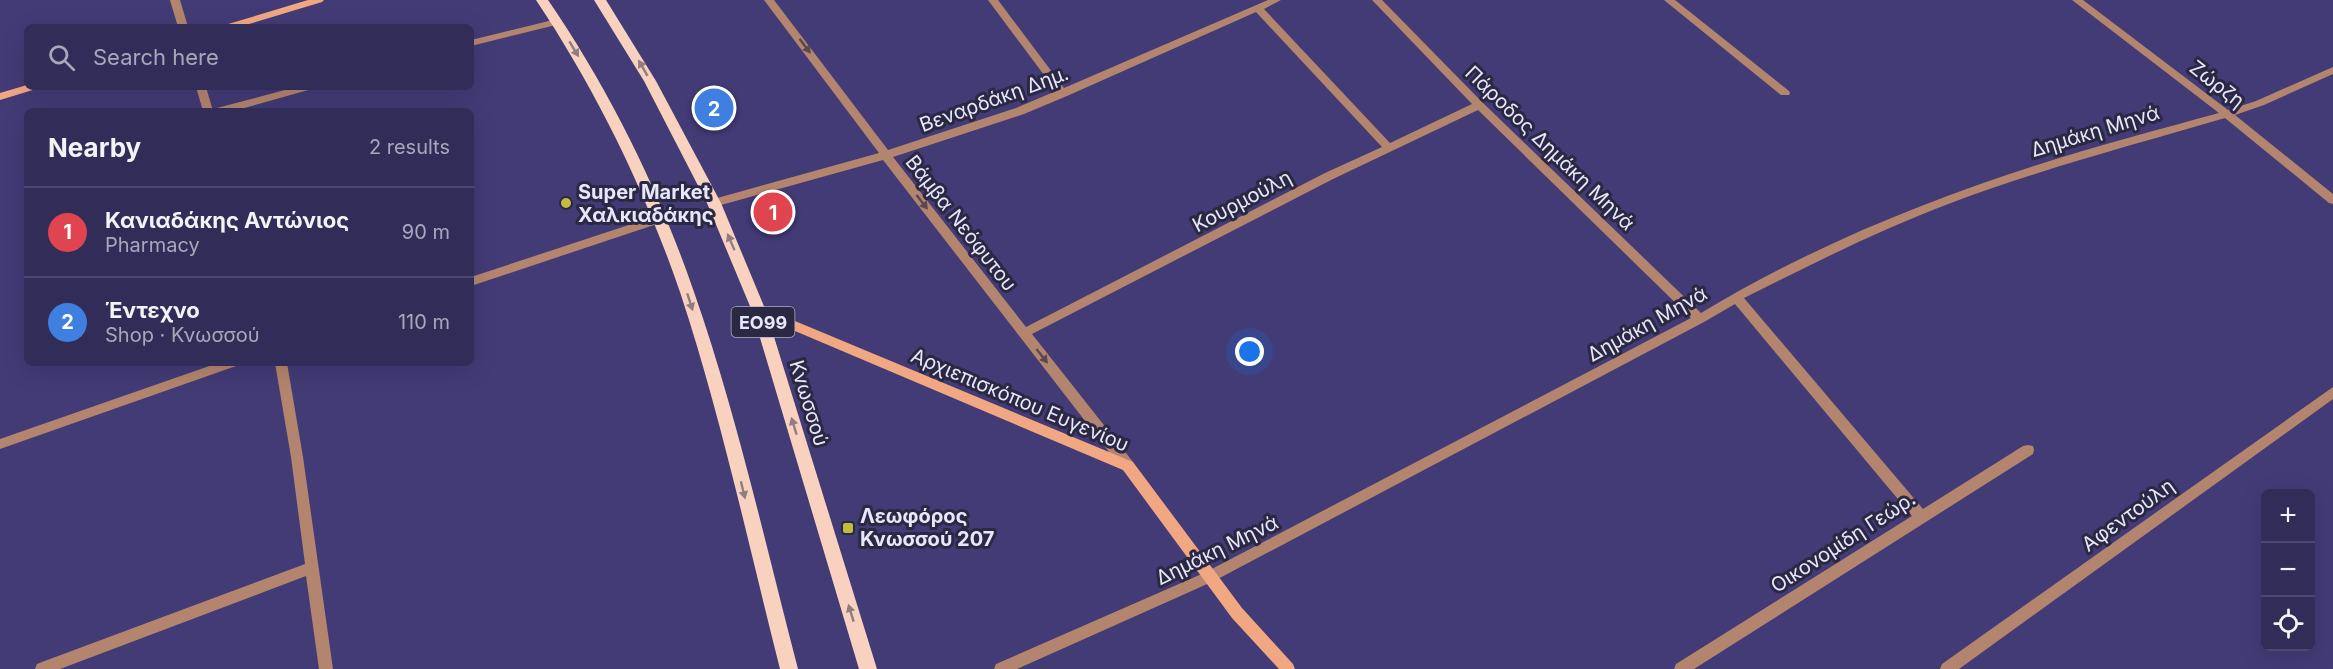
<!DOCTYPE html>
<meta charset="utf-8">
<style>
body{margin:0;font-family:Inter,sans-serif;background:#3a345e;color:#f1f3f6}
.controls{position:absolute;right:18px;bottom:18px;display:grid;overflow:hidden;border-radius:9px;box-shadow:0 6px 24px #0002}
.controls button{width:54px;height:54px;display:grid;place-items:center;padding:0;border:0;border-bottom:2px solid #4d486e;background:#322c58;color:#f1f3f6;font:30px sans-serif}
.you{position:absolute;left:1250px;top:352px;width:21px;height:21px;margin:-15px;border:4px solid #fff;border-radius:50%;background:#1a73e8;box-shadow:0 0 0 9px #1a73e833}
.badge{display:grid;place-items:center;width:39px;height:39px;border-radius:50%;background:#e69b98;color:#fff;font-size:20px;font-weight:700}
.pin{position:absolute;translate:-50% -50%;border:3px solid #fff;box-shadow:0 2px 6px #0006}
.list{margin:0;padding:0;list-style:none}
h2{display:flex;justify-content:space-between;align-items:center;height:78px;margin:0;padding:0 24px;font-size:26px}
h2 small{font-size:20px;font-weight:400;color:#a8a7ba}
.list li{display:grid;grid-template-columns:39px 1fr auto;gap:18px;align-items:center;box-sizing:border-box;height:90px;padding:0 24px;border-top:2px solid #4d486e}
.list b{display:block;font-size:22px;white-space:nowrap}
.list p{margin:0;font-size:20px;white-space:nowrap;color:#a8a7ba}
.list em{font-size:20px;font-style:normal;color:#a8a7ba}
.icon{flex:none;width:33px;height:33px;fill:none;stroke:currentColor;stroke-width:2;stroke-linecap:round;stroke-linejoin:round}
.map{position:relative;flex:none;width:2333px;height:669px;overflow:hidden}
.search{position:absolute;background:#322c58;box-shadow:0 6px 24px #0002;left:24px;top:24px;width:450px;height:66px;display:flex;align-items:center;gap:15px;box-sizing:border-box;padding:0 21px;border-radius:9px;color:#a8a7ba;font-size:22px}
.panel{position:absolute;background:#322c58;box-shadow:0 6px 24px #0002;left:24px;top:108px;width:450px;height:258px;border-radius:9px}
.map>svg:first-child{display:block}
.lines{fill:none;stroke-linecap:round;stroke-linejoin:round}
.street{fill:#b4856e;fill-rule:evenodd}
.secondary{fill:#f1a782;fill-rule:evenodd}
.primary{fill:#f8d2bf;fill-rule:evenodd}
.oneway{fill:#5a4951}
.oneway2{fill:#917d80}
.poi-dot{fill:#c2bd3f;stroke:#2a2842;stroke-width:2}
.labels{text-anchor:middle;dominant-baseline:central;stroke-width:6;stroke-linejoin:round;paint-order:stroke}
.shield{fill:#2a2842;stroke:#aeaec4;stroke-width:1.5}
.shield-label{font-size:18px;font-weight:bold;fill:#e7e7fc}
.street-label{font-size:20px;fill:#e7e7fc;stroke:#2a2842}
.poi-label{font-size:20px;font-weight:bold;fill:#e7e7fc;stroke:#2a2842;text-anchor:start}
</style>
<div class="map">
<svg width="2333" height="669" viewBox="0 0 2333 669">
<rect width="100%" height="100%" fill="#433b76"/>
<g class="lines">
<g class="street">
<polygon points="170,0 180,0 188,27 178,27"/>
<path d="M764,0h10l114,150 128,-42 40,-17 -68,-91h10l66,88 204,-88h13l-17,9 126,134 82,-39 -100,-104h10l101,103 218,210c104,-63 218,-110 333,-147 61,-20 123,-36 185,-53l-147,-113h11l145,110 28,-9 77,-34v7l-69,31 -29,10 98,79v10l-4,-1 -104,-85c-92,27 -184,51 -274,85 -72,27 -139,61 -207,95l179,211 100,-63 5,-1 5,1 1,4 -1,4 -339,215h-20l2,-5 236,-148 -177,-212 -31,18 -490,259 -197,88h-23l2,-5 208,-91 487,-255 -213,-208 -145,69 -301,155 101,128 1,4 -1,4 -5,2 -5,-2 -240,-310 -169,47 -4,-1 -2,-3 2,-3 169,-47zM1256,12l126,135 -57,26 -299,154 -133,-170 131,-43 43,-18z"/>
<polygon points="1664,0 1675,0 1789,91 1790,93 1789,95 1781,95"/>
<polygon points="557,19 562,22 560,24 471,46 471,40"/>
<polygon points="196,87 206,87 213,111 203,111"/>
<polygon points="296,87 313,87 312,89 234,111 216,111 217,108"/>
<polygon points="659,215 663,216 665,219 663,222 471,286 471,277"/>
<polygon points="218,363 238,363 236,366 0,449 0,439"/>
<polygon points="275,363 287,363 303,457 333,669 319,669 306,576 60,669 35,669 37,664 42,662 305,564 291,457"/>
<polygon points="2333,387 2333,399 1959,669 1940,669 1942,664"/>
</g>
<g class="secondary">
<polygon points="308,0 324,0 322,2 239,27 223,27 225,25"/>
<polygon points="27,85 27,87 37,87 36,89 0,100 0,93"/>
<polygon points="759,306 1133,462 1242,608 1293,664 1295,669 1279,669 1232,618 1123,470 755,314 753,311 755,308"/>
</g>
<g class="primary">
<path d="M536,0h12c61,89 111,190 146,292 43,123 71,251 104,377h-18c-32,-126 -59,-253 -100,-377 -35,-102 -84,-202 -144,-292z"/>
<polygon points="594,0 606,0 656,81 721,203 766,311 877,669 859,669 752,311 707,203 644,81"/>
</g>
</g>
<defs><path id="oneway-solid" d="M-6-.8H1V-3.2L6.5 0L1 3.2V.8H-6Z" transform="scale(1.5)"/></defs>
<g class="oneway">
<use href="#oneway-solid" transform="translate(805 46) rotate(53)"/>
<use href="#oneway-solid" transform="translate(922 202) rotate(52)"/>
<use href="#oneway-solid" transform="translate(1042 356) rotate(52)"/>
</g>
<g class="oneway2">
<use href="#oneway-solid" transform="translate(574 49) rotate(59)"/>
<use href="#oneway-solid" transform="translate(643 68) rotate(-120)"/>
<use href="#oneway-solid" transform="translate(731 242) rotate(-113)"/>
<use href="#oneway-solid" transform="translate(690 302) rotate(72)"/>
<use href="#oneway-solid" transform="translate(794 426) rotate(-107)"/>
<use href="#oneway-solid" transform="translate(743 490) rotate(76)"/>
<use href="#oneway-solid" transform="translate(851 613) rotate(-107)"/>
</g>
<g class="poi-dot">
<circle cx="566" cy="203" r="6"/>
<rect x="842" y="522" width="12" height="12" rx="3"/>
</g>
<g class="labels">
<rect class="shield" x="731.5" y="307" width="63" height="30" rx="4.5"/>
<g class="shield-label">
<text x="763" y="322">ΕΟ99</text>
</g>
<g class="street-label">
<text transform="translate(2217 84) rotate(38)">Ζώρζη</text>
<text transform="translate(994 99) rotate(-20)">Βεναρδάκη Δημ.</text>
<text transform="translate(2095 131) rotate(-17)">Δημάκη Μηνά</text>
<text transform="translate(1550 148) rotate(44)">Πάροδος Δημάκη Μηνά</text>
<text transform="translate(1242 201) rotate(-28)">Κουρμούλη</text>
<text transform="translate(961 223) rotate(52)">Βάμβα Νεόφυτου</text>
<text transform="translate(1647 324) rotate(-29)">Δημάκη Μηνά</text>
<text transform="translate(1020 400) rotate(23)">Αρχιεπισκόπου Ευγενίου</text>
<text transform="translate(809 403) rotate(73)">Κνωσσού</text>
<text transform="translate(2128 515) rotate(-36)">Αφεντούλη</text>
<text transform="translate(1843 542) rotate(-33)">Οικονομίδη Γεώρ.</text>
<text transform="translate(1217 550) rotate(-26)">Δημάκη Μηνά</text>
</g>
<g class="poi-label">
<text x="578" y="192">Super Market<tspan x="578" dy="23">Χαλκιαδάκης</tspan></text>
<text x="860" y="516">Λεωφόρος<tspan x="860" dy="23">Κνωσσού 207</tspan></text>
</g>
</g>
</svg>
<div class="controls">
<button>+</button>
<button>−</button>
<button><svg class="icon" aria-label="locate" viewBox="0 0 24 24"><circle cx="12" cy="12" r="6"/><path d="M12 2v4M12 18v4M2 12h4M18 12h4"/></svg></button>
</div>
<div class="you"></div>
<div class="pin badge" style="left:773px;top:212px;background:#e0444e">1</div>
<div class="pin badge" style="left:714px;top:108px;background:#3f7fe0">2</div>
<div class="search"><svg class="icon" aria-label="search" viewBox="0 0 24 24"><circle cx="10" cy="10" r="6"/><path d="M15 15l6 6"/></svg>Search here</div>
<section class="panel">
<h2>Nearby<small>2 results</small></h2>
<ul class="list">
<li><span class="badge" style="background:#e0444e">1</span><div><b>Κανιαδάκης Αντώνιος</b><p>Pharmacy</p></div><em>90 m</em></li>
<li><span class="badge" style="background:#3f7fe0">2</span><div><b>Έντεχνο</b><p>Shop · Κνωσσού</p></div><em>110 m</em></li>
</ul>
</section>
</div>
